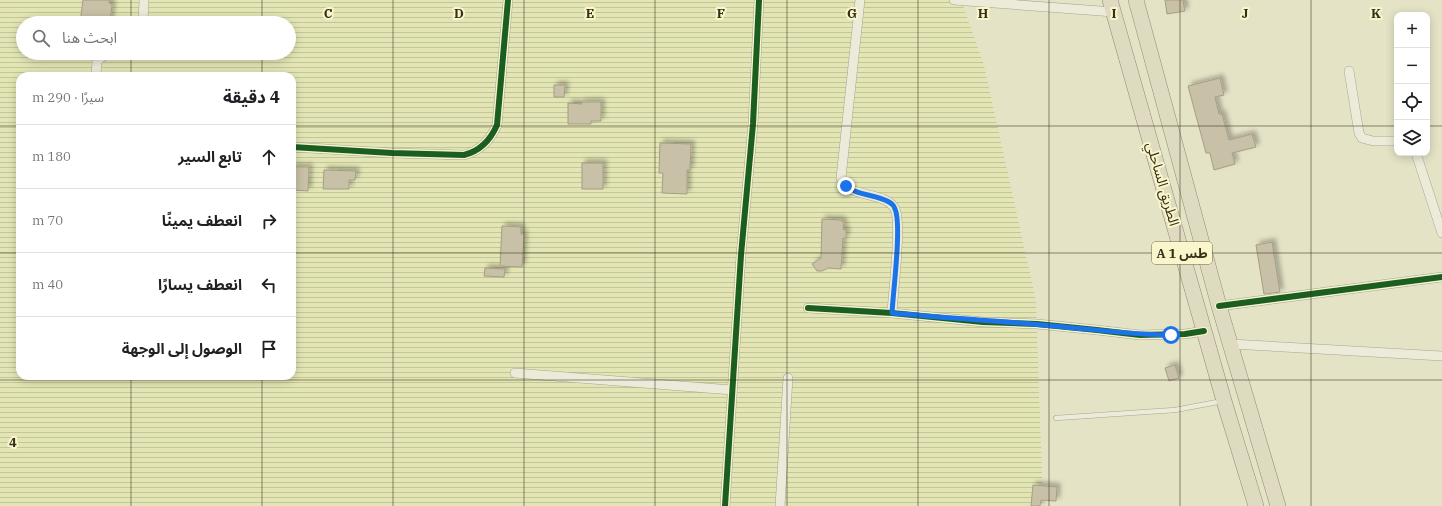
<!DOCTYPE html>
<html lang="ar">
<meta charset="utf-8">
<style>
body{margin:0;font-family:"IBM Plex Serif","Noto Sans Arabic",serif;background:#f6f6f6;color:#202124;direction:rtl}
.controls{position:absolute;right:12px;top:12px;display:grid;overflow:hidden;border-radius:8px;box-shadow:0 2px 10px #0003}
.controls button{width:36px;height:36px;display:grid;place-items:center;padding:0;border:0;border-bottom:1px solid #e0e0e0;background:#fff;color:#202124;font:20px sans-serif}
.stop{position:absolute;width:12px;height:12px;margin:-9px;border:3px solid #1a73e8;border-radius:50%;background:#fff}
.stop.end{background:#1a73e8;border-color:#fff;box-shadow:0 1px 4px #0008}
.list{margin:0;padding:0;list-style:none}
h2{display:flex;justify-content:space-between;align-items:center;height:52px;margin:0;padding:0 16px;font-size:17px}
h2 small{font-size:13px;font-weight:400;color:#757577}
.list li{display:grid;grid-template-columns:26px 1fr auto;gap:12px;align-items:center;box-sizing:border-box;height:64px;padding:0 16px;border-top:1px solid #e0e0e0}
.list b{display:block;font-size:15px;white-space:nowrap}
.list em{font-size:13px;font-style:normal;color:#757577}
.icon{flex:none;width:22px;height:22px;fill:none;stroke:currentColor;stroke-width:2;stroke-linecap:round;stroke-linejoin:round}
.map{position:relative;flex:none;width:1442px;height:506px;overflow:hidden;direction:ltr}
.search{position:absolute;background:#fff;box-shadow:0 2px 10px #0003;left:16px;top:16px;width:280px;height:44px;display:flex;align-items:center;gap:10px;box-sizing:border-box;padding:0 14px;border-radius:22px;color:#757577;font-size:15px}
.panel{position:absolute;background:#fff;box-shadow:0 2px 10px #0003;left:16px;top:72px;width:280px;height:308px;border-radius:12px;direction:rtl}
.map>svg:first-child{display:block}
.farmland{fill:url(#farmland-rules);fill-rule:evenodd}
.building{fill:#c8c1a7;stroke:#a49e86;filter:url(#shadow)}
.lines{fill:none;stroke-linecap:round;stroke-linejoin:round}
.service-casing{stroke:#a8a591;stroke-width:5.5}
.minor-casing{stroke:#a8a591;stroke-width:10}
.trunk-casing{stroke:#8e8a77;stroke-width:16}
.service{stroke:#ecebd9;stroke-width:4.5}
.minor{stroke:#ecebd9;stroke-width:9}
.trunk{stroke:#dedbc0;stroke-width:15}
.cycleway-casing{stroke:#f8f6ca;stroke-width:8}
.cycleway{stroke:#1b5e20;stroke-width:6}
.route{stroke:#1a73e8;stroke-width:5}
.grid{fill:none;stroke:#372f19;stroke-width:1;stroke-opacity:0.55}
.labels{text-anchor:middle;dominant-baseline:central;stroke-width:4;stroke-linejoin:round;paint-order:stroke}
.shield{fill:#f8f6ca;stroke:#716b4e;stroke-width:1}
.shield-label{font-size:13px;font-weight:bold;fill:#372f19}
.street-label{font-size:14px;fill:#372f19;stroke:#f8f6ca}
.grid-label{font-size:13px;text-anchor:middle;font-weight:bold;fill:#372f19;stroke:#f8f6ca;stroke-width:4;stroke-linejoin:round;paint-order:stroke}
</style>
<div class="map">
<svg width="1442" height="506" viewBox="0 0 1442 506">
<defs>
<pattern id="farmland-rules" width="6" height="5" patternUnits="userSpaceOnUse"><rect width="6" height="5" fill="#e3e6b4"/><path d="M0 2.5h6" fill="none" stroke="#c3c69a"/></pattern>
<filter id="shadow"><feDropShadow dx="3.5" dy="-3.5" stdDeviation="2" flood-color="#0004"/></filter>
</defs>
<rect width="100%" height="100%" fill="#e4e3c6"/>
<path class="farmland" d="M0,0h961l23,65 52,236 7,205h-1043zM23,23h266v30h-266zM20,76h272v300h-272z"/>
<g class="building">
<polygon points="83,0 109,0 109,3 112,4 110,23 80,23"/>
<polygon points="1165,0 1183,0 1185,11 1167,14"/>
<polygon points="1220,78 1224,95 1215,97 1219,114 1222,114 1229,140 1252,134 1256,147 1232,153 1235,164 1214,170 1210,153 1206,153 1188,86"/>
<polygon points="554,85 565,85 564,97 554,97"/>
<polygon points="582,102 601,102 601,121 591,121 591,124 568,124 568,103 582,104"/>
<polygon points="660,143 691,144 690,170 687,170 687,194 662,193 663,173 659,173"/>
<rect x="582" y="163" width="21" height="26"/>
<polygon points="292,167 309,167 308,191 292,190"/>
<polygon points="324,170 356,171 355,180 349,180 349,189 323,189"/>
<polygon points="822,219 842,220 842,222 844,222 843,229 846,230 846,238 843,238 841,269 828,268 822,271 817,271 812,264 821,258"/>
<polygon points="502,226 521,227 521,234 524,234 522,267 500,266"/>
<polygon points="1272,242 1280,292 1264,294 1256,245"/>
<polygon points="485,268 505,269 504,277 484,276"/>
<polygon points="1175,365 1179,378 1169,381 1165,368"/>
<polygon points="1033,485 1057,487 1056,501 1041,500 1040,506 1031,506"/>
</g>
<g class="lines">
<g class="service-casing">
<polyline id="service" points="1056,418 1175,410 1223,401"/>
</g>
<g class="minor-casing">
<g id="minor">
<path d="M860,0l-19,178c5,21 44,12 54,31 7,14 -2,84 -3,104"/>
<polyline points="954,0 1114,12"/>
<polyline points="143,23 144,0"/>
<polyline points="1349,71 1359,133 1362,138 1373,141 1397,141"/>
<polyline points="96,76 97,61 107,53"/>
<path d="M292,147l100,6 72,2c16,-4 26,-14 33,-30l11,-125"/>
<polyline points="1416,153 1442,233"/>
<polyline points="1219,306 1442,277"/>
<polyline points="808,308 892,313 983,322 1037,324 1097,330 1140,335 1185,334 1204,331"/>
<polyline points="1231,344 1442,356"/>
<polyline points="515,373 732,390"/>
<polyline points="725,506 741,255 753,124 759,0"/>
<polyline points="780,506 788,378"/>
</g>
</g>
<g class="trunk-casing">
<g id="trunk">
<polyline points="1110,0 1224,401 1256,506"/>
<polyline points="1136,0 1219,306 1278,506"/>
</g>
</g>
<use href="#service" class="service"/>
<use href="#minor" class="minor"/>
<use href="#trunk" class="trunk"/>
<g class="cycleway-casing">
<g id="cycleway">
<path d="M292,147l100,6 72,2c16,-4 26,-14 33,-30l11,-125"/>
<polyline points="1219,306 1442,277"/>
<polyline points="808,308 892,313 983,322 1037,324 1097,330 1140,335 1185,334 1204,331"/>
<polyline points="725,506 741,255 753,124 759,0"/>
</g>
</g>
<use href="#cycleway" class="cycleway"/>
</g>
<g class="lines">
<path class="route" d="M846,186c11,10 30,8 43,16 2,1 5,4 6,7 7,15 -2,84 -3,104 53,5 107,8 161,13 39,3 79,9 118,9"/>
</g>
<path class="grid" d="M131,0v23M262,0v23M393,0v506M524,0v506M655,0v506M787,0v506M918,0v506M1049,0v506M1180,0v506M1311,0v506M131,53v23M262,53v23M0,126h20M292,126h1105M1427,126h15M0,253h20M292,253h1150M131,376v130M262,376v130M0,380h1442"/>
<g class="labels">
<rect class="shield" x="1152" y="242" width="60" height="22" rx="3"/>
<g class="shield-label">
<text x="1182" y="253">A 1 طس</text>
</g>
<g class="street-label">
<text transform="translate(1163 184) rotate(74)">الطريق الساحلي</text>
</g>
</g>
<g class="grid-label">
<text x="328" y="18">C</text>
<text x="459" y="18">D</text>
<text x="590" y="18">E</text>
<text x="721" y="18">F</text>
<text x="852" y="18">G</text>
<text x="983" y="18">H</text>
<text x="1114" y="18">I</text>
<text x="1245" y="18">J</text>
<text x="1376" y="18">K</text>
<text x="13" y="447">4</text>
</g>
</svg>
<div class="controls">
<button>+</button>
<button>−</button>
<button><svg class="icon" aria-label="locate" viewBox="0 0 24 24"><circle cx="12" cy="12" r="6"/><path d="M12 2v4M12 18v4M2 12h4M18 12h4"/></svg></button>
<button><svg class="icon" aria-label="layers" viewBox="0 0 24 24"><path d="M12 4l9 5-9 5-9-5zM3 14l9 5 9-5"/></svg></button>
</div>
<div class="stop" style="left:1171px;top:335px"></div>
<div class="stop end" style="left:846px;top:186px"></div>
<div class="search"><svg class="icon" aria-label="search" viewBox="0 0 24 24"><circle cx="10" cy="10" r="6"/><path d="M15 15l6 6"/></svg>ابحث هنا</div>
<section class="panel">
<h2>4 دقيقة<small>سيرًا · 290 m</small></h2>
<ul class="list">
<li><svg class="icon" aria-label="ahead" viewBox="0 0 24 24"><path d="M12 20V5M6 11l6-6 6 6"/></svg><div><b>تابع السير</b></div><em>180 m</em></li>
<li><svg class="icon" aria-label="right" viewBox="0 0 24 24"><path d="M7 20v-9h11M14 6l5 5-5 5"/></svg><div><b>انعطف يمينًا</b></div><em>70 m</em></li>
<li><svg class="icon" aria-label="left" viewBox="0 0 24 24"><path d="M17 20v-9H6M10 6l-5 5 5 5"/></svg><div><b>انعطف يسارًا</b></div><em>40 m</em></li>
<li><svg class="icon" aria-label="arrive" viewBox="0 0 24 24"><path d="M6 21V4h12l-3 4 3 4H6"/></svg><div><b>الوصول إلى الوجهة</b></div></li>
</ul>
</section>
</div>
